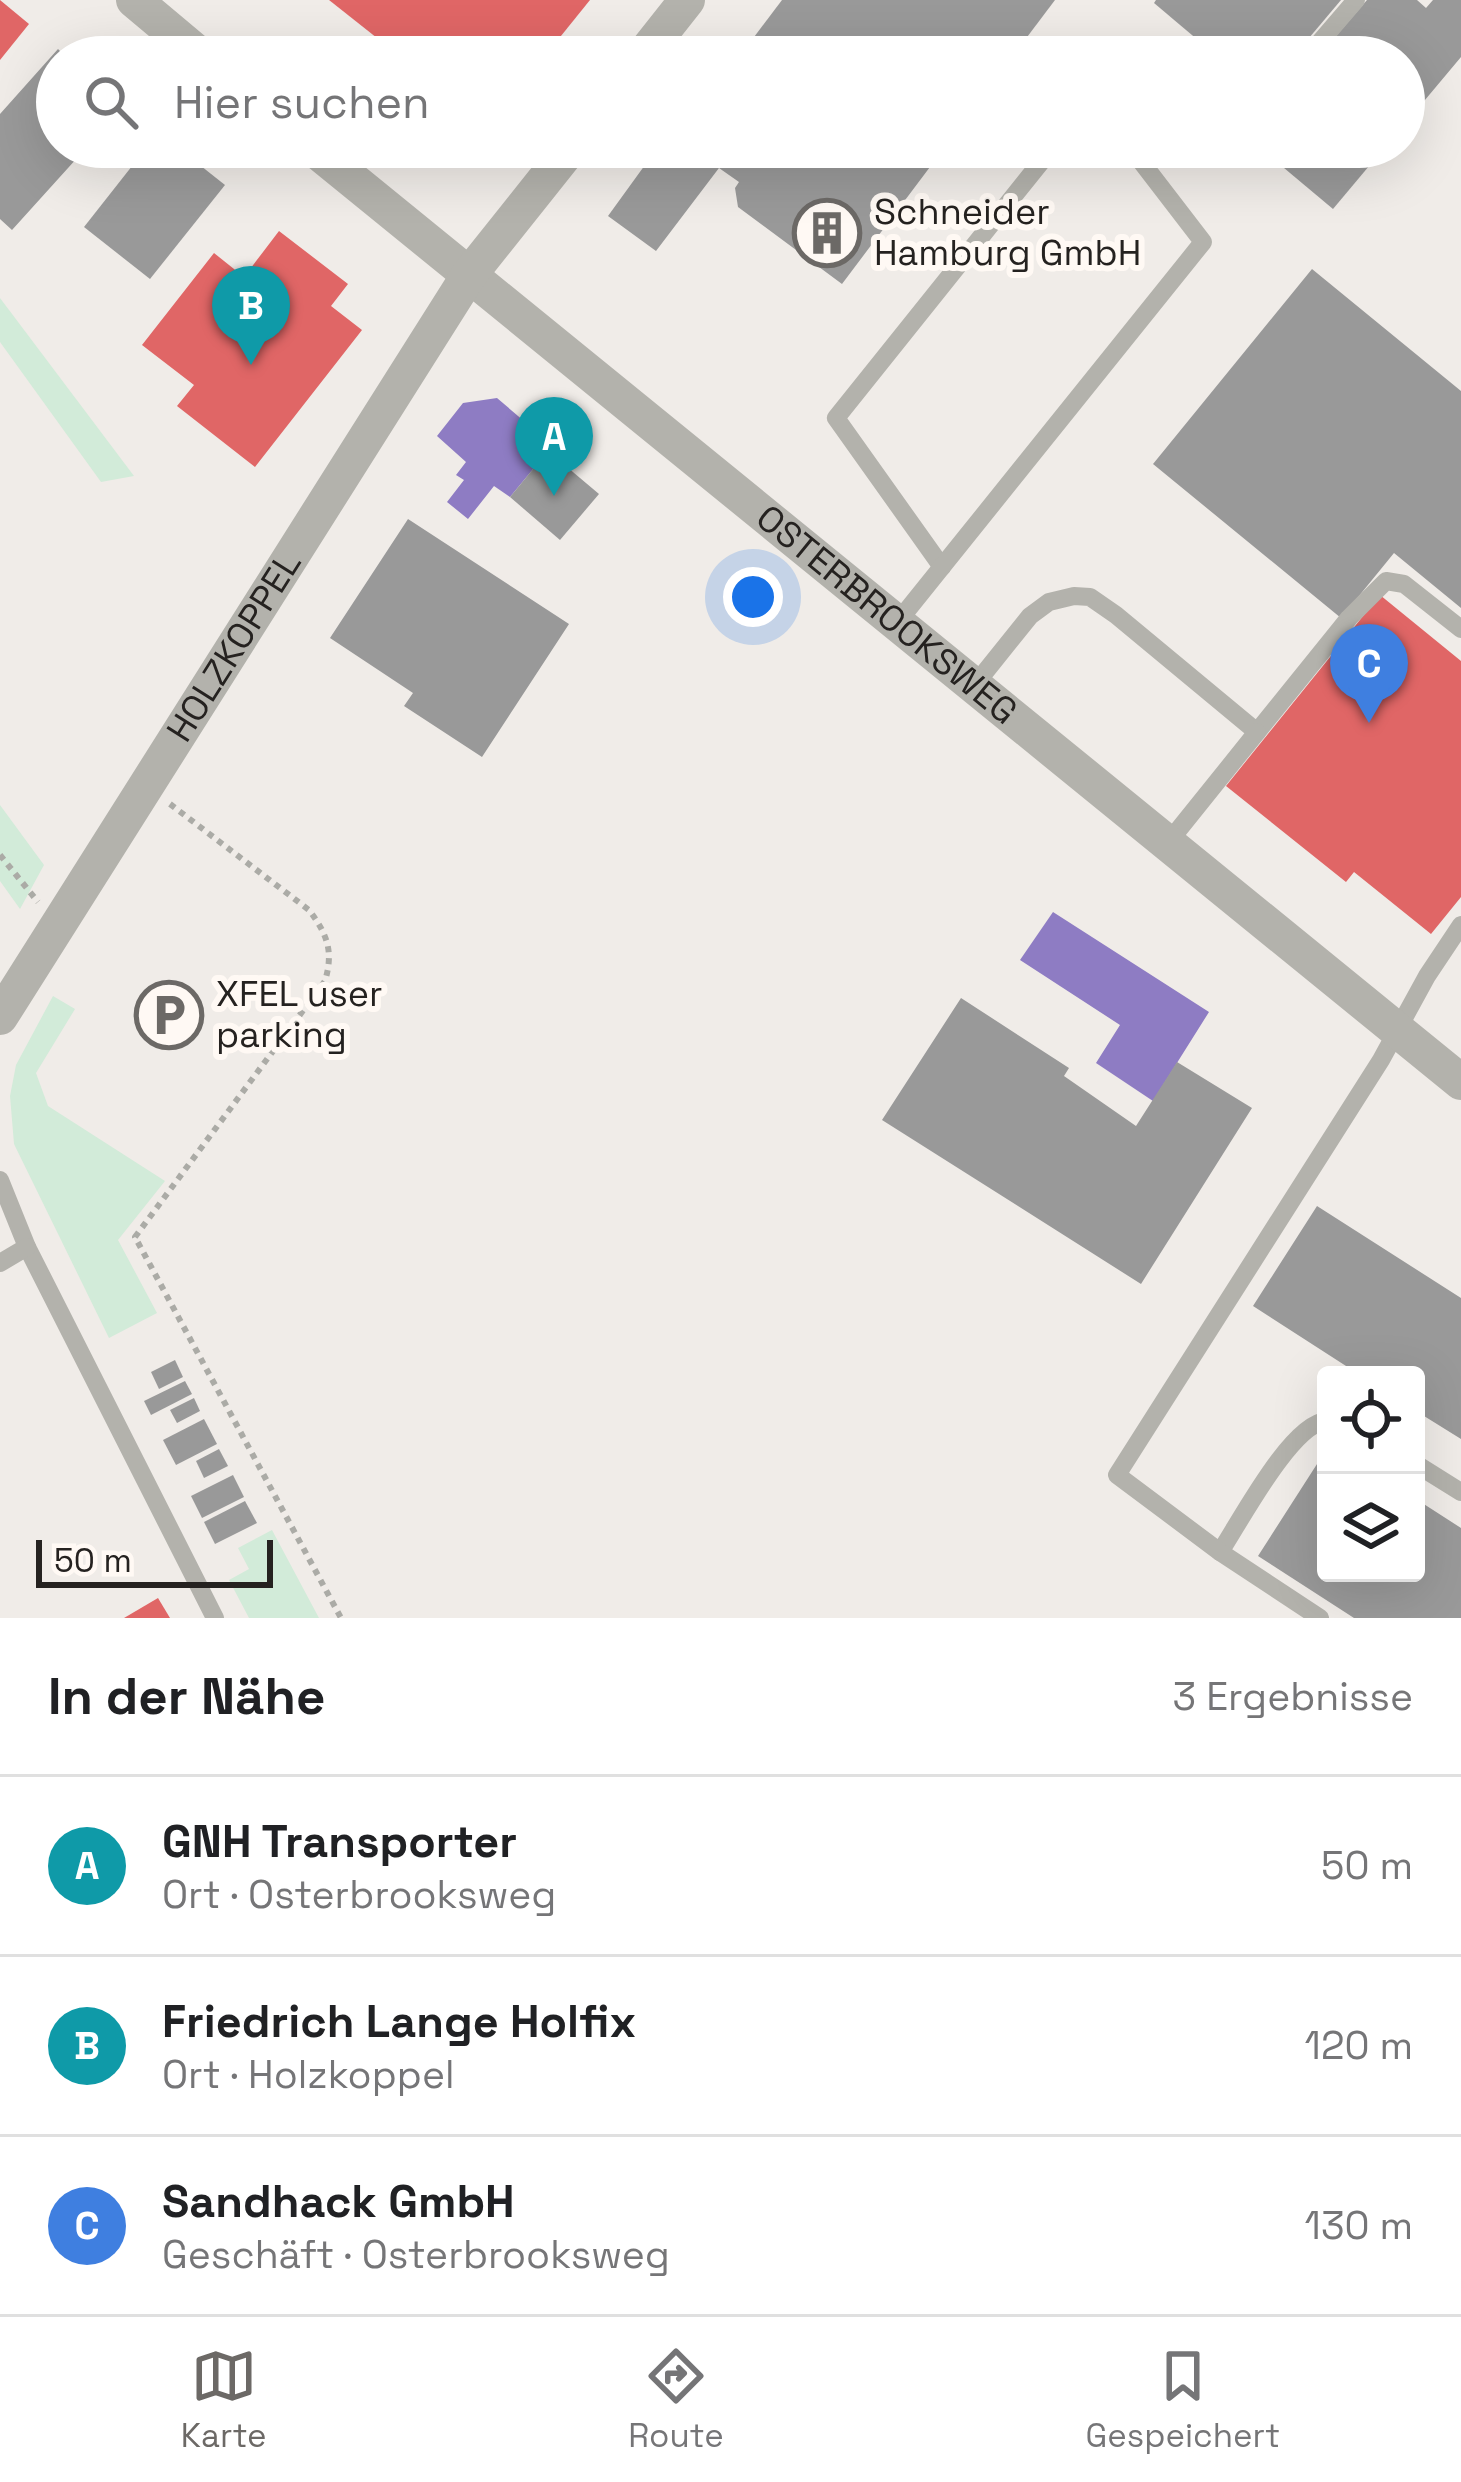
<!DOCTYPE html>
<html lang="de">
<meta charset="utf-8">
<style>
body{margin:0;font-family:"Space Grotesk",sans-serif;background:#f6f6f6;color:#202124}
.controls{position:absolute;right:36px;bottom:36px;display:grid;overflow:hidden;border-radius:12px;box-shadow:0 12px 48px #0002}
.controls button{width:108px;height:108px;display:grid;place-items:center;padding:0;border:0;border-bottom:3px solid #e0e0e0;background:#fff;color:#202124;font:60px sans-serif}
.scale{position:absolute;left:36px;bottom:30px;width:237px;box-sizing:border-box;padding-left:12px;border:6px solid #252220;border-top:0;font-size:33px;line-height:42px;white-space:nowrap;color:#252220;-webkit-text-stroke:9px #fff9f4;paint-order:stroke}
.you{position:absolute;left:753px;top:597px;width:42px;height:42px;margin:-30px;border:9px solid #fff;border-radius:50%;background:#1a73e8;box-shadow:0 0 0 18px #1a73e833}
.badge{display:grid;place-items:center;width:78px;height:78px;border-radius:50%;background:#6c6966;color:#fff;font-size:39px;font-weight:700}
.pin{position:absolute;translate:-50% -99px;filter:drop-shadow(0 3px 6px #0008)}
.pin::after{content:'';position:absolute;top:63px;width:42px;height:36px;background:inherit;clip-path:polygon(0 0,100% 0,50% 100%)}
.list{margin:0;padding:0;list-style:none}
h2{display:flex;justify-content:space-between;align-items:center;height:156px;margin:0;padding:0 48px;font-size:51px}
h2 small{font-size:39px;font-weight:400;color:#757577}
.list li{display:grid;grid-template-columns:78px 1fr auto;gap:36px;align-items:center;box-sizing:border-box;height:180px;padding:0 48px;border-top:3px solid #e0e0e0}
.list b{display:block;font-size:45px;white-space:nowrap}
.list p{margin:0;font-size:39px;white-space:nowrap;color:#757577}
.list em{font-size:39px;font-style:normal;color:#757577}
.icon{flex:none;width:66px;height:66px;fill:none;stroke:currentColor;stroke-width:2;stroke-linecap:round;stroke-linejoin:round}
.map{position:relative;flex:none;width:1461px;height:1618px;overflow:hidden}
.search{position:absolute;background:#fff;box-shadow:0 12px 48px #0002;left:36px;right:36px;top:36px;height:132px;display:flex;align-items:center;gap:30px;box-sizing:border-box;padding:0 42px;border-radius:66px;color:#757577;font-size:45px}
.sheet{height:696px;background:#fff}
nav{display:flex;justify-content:space-around;align-items:center;box-sizing:border-box;height:168px;border-top:3px solid #e0e0e0;background:#fff;font-size:33px;color:#757577}
nav a{display:grid;justify-items:center;gap:6px}
nav .on{color:#6c6966}
.map>svg:first-child{display:block}
.green{fill:#d2ebd9}
.shops{fill:#e06666}
.offices{fill:#8e7cc3}
.industry{fill:#999}
.lines{fill:none;stroke-linecap:round;stroke-linejoin:round}
.path{stroke:#ababa6;stroke-width:6;stroke-dasharray:6 6;stroke-linecap:butt}
.lane{stroke:#b3b2ac;stroke-width:18}
.street{stroke:#b3b2ac;stroke-width:36}
.labels{text-anchor:middle;dominant-baseline:central;stroke-width:12;stroke-linejoin:round;paint-order:stroke}
.poi-label{font-size:36px;fill:#252220;stroke:#fff9f4;text-anchor:start}
.street-label{font-size:36px;fill:#252220;stroke:#fff9f4}
</style>
<div class="map">
<svg width="1461" height="1618" viewBox="0 0 1461 1618">
<rect width="100%" height="100%" fill="#f0ece8"/>
<g class="green">
<polygon points="0,298 134,476 101,482 0,342"/>
<polygon points="0,805 44,865 20,909 0,881"/>
<polygon points="53,996 75,1009 36,1073 48,1106 165,1181 118,1240 157,1313 109,1338 14,1144 10,1096 16,1065"/>
<polygon points="272,1530 319,1618 249,1618 229,1580 249,1569 238,1548"/>
</g>
<g class="shops">
<polygon points="0,0 29,24 0,60"/>
<polygon points="329,0 590,0 544,57 401,57"/>
<polygon points="279,231 348,284 331,306 362,330 255,467 177,406 194,385 142,345 214,253 244,277"/>
<polygon points="1380,595 1461,661 1461,897 1431,934 1354,872 1346,882 1226,786"/>
<polygon points="158,1598 170,1618 124,1618"/>
</g>
<g class="offices">
<polygon points="497,398 538,433 532,439 548,451 510,497 494,486 468,519 447,502 464,480 456,475 466,462 437,436 463,403"/>
<polygon points="1053,912 1209,1012 1153,1101 1096,1063 1120,1025 1020,960"/>
</g>
<g class="industry">
<polygon points="782,0 1055,0 1012,57 739,57"/>
<polygon points="1156,0 1341,0 1293,57 1218,57 1154,3"/>
<polygon points="1367,0 1417,0 1426,8 1433,0 1461,0 1461,57 1404,125 1404,57 1318,57"/>
<polygon points="58,49 66,57 57,57 57,147 87,147 12,230 0,219 0,114"/>
<polygon points="147,147 177,147 225,185 150,279 84,227"/>
<polygon points="658,147 945,147 842,284 738,207 735,188 739,182 719,168 656,251 608,216"/>
<polygon points="1259,147 1385,147 1333,209"/>
<polygon points="1312,269 1461,391 1461,608 1394,553 1341,618 1153,464"/>
<polygon points="548,451 599,494 560,540 510,497"/>
<polygon points="408,519 569,624 482,757 404,706 413,693 330,638"/>
<polygon points="961,998 1069,1068 1064,1076 1136,1126 1177,1062 1252,1108 1141,1284 882,1120"/>
<polygon points="1317,1206 1461,1298 1461,1439 1416,1411 1416,1375 1360,1375 1253,1306"/>
<polygon points="175,1360 183,1377 159,1389 151,1372"/>
<polygon points="185,1381 192,1394 151,1415 144,1401"/>
<polygon points="194,1398 200,1411 177,1423 170,1410"/>
<polygon points="204,1419 217,1444 176,1465 163,1440"/>
<polygon points="219,1449 228,1466 204,1478 196,1461"/>
<polygon points="1326,1450 1326,1573 1416,1573 1416,1499 1461,1528 1461,1618 1354,1618 1258,1556"/>
<polygon points="233,1475 244,1497 202,1518 191,1496"/>
<polygon points="245,1501 257,1523 215,1544 204,1522"/>
</g>
<g class="lines">
<g class="path">
<path d="M170,804l139,106c18,24 25,41 16,71l-190,256 206,381"/>
<polyline points="0,855 38,902"/>
</g>
<g class="lane">
<polyline points="1307,57 1356,0"/>
<polyline points="942,567 836,418 1053,147"/>
<polyline points="896,624 1203,242 1130,147"/>
<polyline points="973,687 1030,616 1049,602 1074,596 1090,597 1116,615 1257,732 1349,618 1386,581 1404,584 1461,629"/>
<polyline points="1167,844 1257,732"/>
<polyline points="0,1180 27,1247 215,1618"/>
<polyline points="0,1263 27,1247"/>
<polyline points="1416,1464 1461,1492"/>
<path d="M1220,1552c20,-30 71,-128 106,-131"/>
<polyline points="1320,1618 1220,1552 1117,1475 1381,1060 1427,976 1461,925"/>
</g>
<g class="street">
<polyline points="134,0 202,57"/>
<polyline points="642,57 687,0"/>
<path id="s1" d="M312,147l1149,935"/>
<path id="s2" d="M0,1017l469,-742 102,-128"/>
</g>
</g>
<defs>
<g id="building-ring" transform="scale(3.45)"><circle r="9.5" fill="#fff9f4" stroke="#6c6966" stroke-width="1.5"/><path d="M-4-6H4V6H1V3H-1V6H-4ZM-2.5-4.3h1.7v1.8h-1.7ZM.8-4.3h1.7v1.8H.8ZM-2.5-1h1.7V.8h-1.7ZM.8-1h1.7V.8H.8Z" fill="#6c6966"/></g>
<g id="parking-ring" transform="scale(3.45)"><circle r="9.5" fill="#fff9f4" stroke="#6c6966" stroke-width="1.5"/><path d="M-3.5-5.5H1a3.5 3.5 0 0 1 0 7H-1V5.5H-3.5ZM-1-3.4V-.6H.8a1.4 1.4 0 0 0 0-2.8Z" fill="#6c6966"/></g>
</defs>
<g fill-rule="evenodd">
<use href="#building-ring" x="827" y="233"/>
<use href="#parking-ring" x="169" y="1015"/>
</g>
<g class="labels">
<g class="poi-label">
<text x="874" y="212">Schneider<tspan x="874" dy="41">Hamburg GmbH</tspan></text>
<text x="216" y="994">XFEL user<tspan x="216" dy="41">parking</tspan></text>
</g>
<g class="street-label">
<text stroke="none"><textPath href="#s1" startOffset="741">OSTERBROOKSWEG</textPath></text>
<text stroke="none"><textPath href="#s2" startOffset="438">HOLZKOPPEL</textPath></text>
</g>
</g>
</svg>
<div class="controls">
<button><svg class="icon" aria-label="locate" viewBox="0 0 24 24"><circle cx="12" cy="12" r="6"/><path d="M12 2v4M12 18v4M2 12h4M18 12h4"/></svg></button>
<button><svg class="icon" aria-label="layers" viewBox="0 0 24 24"><path d="M12 4l9 5-9 5-9-5zM3 14l9 5 9-5"/></svg></button>
</div>
<div class="scale">50 m</div>
<div class="you"></div>
<div class="pin badge" style="left:554px;top:496px;background:#0f9aa8">A</div>
<div class="pin badge" style="left:251px;top:365px;background:#0f9aa8">B</div>
<div class="pin badge" style="left:1369px;top:723px;background:#3f7fe0">C</div>
<div class="search"><svg class="icon" aria-label="search" viewBox="0 0 24 24"><circle cx="10" cy="10" r="6"/><path d="M15 15l6 6"/></svg>Hier suchen</div>
</div>
<section class="sheet">
<h2>In der Nähe<small>3 Ergebnisse</small></h2>
<ul class="list">
<li><span class="badge" style="background:#0f9aa8">A</span><div><b>GNH Transporter</b><p>Ort · Osterbrooksweg</p></div><em>50 m</em></li>
<li><span class="badge" style="background:#0f9aa8">B</span><div><b>Friedrich Lange Holfix</b><p>Ort · Holzkoppel</p></div><em>120 m</em></li>
<li><span class="badge" style="background:#3f7fe0">C</span><div><b>Sandhack GmbH</b><p>Geschäft · Osterbrooksweg</p></div><em>130 m</em></li>
</ul>
</section>
<nav>
<a class="on"><svg class="icon" aria-label="map" viewBox="0 0 24 24"><path d="M3 6l6-2 6 2 6-2v14l-6 2-6-2-6 2zM9 4v14M15 6v14"/></svg>Karte</a>
<a><svg class="icon" aria-label="directions" viewBox="0 0 24 24"><path d="M12 3l9 9-9 9-9-9zM9 14v-3h6M13 9l2 2-2 2"/></svg>Route</a>
<a><svg class="icon" aria-label="saved" viewBox="0 0 24 24"><path d="M7 4h10v16l-5-4-5 4z"/></svg>Gespeichert</a>
</nav>
